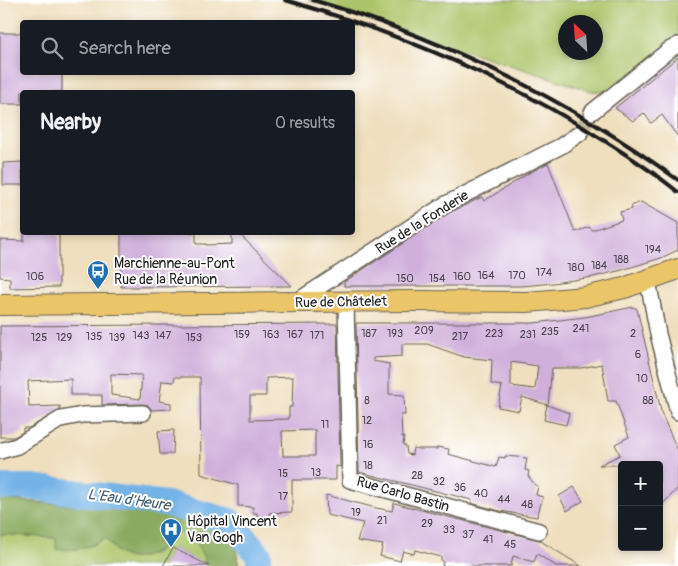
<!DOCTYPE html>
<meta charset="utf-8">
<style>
body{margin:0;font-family:Pangolin,sans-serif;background:#242831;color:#f1f3f6}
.controls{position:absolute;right:15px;bottom:15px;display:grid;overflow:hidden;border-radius:5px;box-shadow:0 2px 8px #0003}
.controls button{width:45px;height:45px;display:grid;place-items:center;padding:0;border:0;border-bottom:1px solid #363941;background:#171b24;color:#f1f3f6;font:25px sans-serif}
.compass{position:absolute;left:558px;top:15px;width:45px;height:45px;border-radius:50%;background:#171b24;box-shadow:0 2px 8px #0003;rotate:335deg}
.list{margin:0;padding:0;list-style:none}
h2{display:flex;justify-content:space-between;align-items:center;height:65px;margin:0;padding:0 20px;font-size:21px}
h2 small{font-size:16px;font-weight:400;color:#9ea1a6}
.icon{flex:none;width:28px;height:28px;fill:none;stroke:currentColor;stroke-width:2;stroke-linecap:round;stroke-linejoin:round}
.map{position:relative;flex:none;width:678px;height:566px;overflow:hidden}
.search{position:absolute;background:#171b24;box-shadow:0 2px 8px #0003;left:20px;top:20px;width:335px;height:55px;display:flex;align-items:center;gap:12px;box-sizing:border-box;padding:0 18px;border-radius:5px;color:#9ea1a6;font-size:19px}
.panel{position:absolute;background:#171b24;box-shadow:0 2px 8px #0003;left:20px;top:90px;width:335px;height:145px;border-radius:5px}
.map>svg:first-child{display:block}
.green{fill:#adc56b;stroke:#647044;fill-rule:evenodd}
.forest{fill:#8aaa5f;stroke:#53633e}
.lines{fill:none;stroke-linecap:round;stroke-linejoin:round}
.river{stroke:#74b3e7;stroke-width:26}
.building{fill:#d0b0db;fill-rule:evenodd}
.minor-tunnel{stroke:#c5b89e;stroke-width:15;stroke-dasharray:15 8;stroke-linecap:butt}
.minor-casing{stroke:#666055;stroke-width:18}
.major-casing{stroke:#666055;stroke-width:22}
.minor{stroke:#fff;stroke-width:15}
.major{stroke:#ebc669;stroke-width:20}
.rail{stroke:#1c1c1c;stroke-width:4}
.labels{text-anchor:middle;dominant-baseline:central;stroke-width:4;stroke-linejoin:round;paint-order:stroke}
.number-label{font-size:11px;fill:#49414c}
.street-label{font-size:14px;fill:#1c1c1c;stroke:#fff}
.poi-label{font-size:14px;fill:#1c1c1c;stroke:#fff;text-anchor:start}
.water-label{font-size:15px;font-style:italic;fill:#446077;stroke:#fff}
</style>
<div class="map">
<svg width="678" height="566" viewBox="0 0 678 566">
<rect width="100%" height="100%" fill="#fff"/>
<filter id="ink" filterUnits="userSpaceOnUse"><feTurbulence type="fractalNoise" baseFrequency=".02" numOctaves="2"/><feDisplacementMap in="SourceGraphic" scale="10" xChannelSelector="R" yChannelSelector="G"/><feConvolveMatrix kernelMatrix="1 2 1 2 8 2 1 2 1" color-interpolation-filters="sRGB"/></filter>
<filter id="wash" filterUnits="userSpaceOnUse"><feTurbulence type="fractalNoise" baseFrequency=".0096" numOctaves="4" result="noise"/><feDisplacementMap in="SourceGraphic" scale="20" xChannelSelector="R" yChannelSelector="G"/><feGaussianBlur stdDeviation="1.12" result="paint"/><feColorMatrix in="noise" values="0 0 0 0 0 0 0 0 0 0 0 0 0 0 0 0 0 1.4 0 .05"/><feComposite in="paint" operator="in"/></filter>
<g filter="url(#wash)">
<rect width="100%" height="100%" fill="#efdfbf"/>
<g class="green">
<path d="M308,0h370v97l-87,-6zM566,22h30v30h-30z"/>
<path d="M179,532c13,11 25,16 27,34l-33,-18 -10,18h-163v-32l56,4 35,8 14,-8c12,16 23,25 43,17 4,-1 9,-3 11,-5 11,-10 2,-12 20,-18z"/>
</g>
<path class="forest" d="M0,499l83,7 60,3 51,6 28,13 14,20 3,18h-33c-2,-18 -14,-23 -27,-34 -18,6 -9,8 -20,18 -2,2 -7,4 -11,5 -20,8 -31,-1 -43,-17 -18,11 -29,13 -49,11v-11l-56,-4z"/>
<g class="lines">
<polyline class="river" points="0,487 31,487 167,504 230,521 259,555 259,566"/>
</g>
<g id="blocks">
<g class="building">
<polygon points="0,33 22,33 22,72 62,72 62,92 22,92 22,104 0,104"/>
<polygon points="678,57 678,137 662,115 651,123 644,113 633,121 615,108"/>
<polygon points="22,162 22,185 3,185 3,163"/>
<polygon points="548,163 575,232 589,227 592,230 622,220 620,212 632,209 631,206 641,202 678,223 678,250 661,258 622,270 593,277 553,283 522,286 344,286 344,282 449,213 482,197 484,201 529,173"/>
<polygon points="24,232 59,232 59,287 10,288 10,278 0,277 0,240 24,241"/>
<polygon points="121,232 196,233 196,244 206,244 206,245 232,244 232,232 237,232 292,286 121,287"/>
<path d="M633,307l4,2 25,106 16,36v37l-19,20v-43h-60l21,-10 -5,-11 14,-7 -13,-36h-8l-6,-37 -21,4h-29l-4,37 -26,-8 -3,14 -21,-4 4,-21 -11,-2 1,-24 -28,-3 -37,-13h-25v12l-29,2v3l16,3v30l15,1 1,20h-4l1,22h2l-1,8 3,1 1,8 5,1 1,-7 6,1h18v-2l12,2 -1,5 48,13 3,-10 6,1v-2l22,2 -2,12 4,1 -1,5 7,9 3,1 -2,9 7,2 -6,20 -37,-6 -29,-8 1,-3 -113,-28 -3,-149h178l51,-6zM511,362l27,4 -3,23 -24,-3z"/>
<path d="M337,324l3,143 -4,-1v14h-44v32l-23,1v3h-12v-3h-4v-6l-15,-1v-21l-37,-11 -1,-97h-25l-1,5 -12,-1 -3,20 12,2v6l-19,1 -4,-5 -5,-1 -41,1v-10h-31v-16l-43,2 1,26 31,-1v4l-31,18h-6v4l-9,5h-14v-111zM111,374l31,1 -2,24 -29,-4zM293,377l-1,30h-3v12l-39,1v-24h16v-18zM315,430v26h-32l-1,-25z"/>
<polygon points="547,405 569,413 566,425 544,420"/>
<polygon points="174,430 173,454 160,454 158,431"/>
<polygon points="574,487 583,501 567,511 559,496"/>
<polygon points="326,495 376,508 392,511 394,503 539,540 581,566 556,566 537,554 534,562 513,556 511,566 442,566 443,561 441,560 441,557 415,550 414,554 403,551 400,561 380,556 383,545 357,541 363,523 327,515"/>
<polygon points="173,548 209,566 163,566"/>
</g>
</g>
</g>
<g filter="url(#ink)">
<use href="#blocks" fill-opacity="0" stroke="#666055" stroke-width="1"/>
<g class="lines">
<polyline class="minor-tunnel" points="580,133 592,112"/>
<g class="minor-casing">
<g id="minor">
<polyline points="592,112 669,50 678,45"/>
<polyline points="648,281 658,334 678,412"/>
<polyline points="296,302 444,205 561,146 580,133"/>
<polyline points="346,303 350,480 539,531"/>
<polyline points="0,451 17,446 61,419 82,415 143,413"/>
</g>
</g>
<g class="major-casing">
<polyline id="major" points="0,305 415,301 527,302 585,297 624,288 678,269"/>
</g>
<use href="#minor" class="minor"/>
<use href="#major" class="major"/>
<g class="rail">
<path d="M285,0c111,32 217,76 315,138 27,17 54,34 78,54"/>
<path d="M313,0c132,39 254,99 365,180"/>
</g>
</g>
</g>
<defs>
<g id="bus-pin" transform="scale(1.125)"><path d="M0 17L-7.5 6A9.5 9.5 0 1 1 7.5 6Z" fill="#1f6fb2" stroke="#fff"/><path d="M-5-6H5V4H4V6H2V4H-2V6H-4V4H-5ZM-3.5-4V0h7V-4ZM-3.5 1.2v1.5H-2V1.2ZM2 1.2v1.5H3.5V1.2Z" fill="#fff"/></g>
<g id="hospital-pin" transform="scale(1.125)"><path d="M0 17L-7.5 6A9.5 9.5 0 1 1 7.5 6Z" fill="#1f6fb2" stroke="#fff"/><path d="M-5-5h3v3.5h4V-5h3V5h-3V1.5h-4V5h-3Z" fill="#fff"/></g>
</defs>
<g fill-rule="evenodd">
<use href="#bus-pin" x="98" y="271"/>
<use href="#hospital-pin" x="171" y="529"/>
</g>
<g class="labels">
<g class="number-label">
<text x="653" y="249">194</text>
<text x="621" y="259">188</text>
<text x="599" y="265">184</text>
<text x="576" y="267">180</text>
<text x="544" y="272">174</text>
<text x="486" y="275">164</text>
<text x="517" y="275">170</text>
<text x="35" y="276">106</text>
<text x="462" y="276">160</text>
<text x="405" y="278">150</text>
<text x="437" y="278">154</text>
<text x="581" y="328">241</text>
<text x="424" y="330">209</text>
<text x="550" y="331">235</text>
<text x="369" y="333">187</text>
<text x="395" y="333">193</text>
<text x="494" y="333">223</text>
<text x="633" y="333">2</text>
<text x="242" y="334">159</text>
<text x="271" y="334">163</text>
<text x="295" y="334">167</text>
<text x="528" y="334">231</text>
<text x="141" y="335">143</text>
<text x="163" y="335">147</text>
<text x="317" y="335">171</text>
<text x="94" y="336">135</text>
<text x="460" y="336">217</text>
<text x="39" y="337">125</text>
<text x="64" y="337">129</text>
<text x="117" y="337">139</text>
<text x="194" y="337">153</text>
<text x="638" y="354">6</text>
<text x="642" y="378">10</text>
<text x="367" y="400">8</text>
<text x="648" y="400">88</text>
<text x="367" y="420">12</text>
<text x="325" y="424">11</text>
<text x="368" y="444">16</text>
<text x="368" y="465">18</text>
<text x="316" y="472">13</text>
<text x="283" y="473">15</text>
<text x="417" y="475">28</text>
<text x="439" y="481">32</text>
<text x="460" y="487">36</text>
<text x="481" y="493">40</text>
<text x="283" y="496">17</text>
<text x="504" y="499">44</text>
<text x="527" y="504">48</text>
<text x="356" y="512">19</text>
<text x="382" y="520">21</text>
<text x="427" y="523">29</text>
<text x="449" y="529">33</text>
<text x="468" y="534">37</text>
<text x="488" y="539">41</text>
<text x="510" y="544">45</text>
</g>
<g class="street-label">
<text transform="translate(422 222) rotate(-32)">Rue de la Fonderie</text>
<text transform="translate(341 302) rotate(-1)">Rue de Châtelet</text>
<text transform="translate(403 494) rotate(16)">Rue Carlo Bastin</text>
</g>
<g class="poi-label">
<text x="114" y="263">Marchienne-au-Pont<tspan x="114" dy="16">Rue de la Réunion</tspan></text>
<text x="187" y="521">Hôpital Vincent<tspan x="187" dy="16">Van Gogh</tspan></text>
</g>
<g class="water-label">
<text transform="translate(129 500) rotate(8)">L'Eau d'Heure</text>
</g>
</g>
</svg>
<div class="controls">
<button>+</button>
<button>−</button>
</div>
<svg class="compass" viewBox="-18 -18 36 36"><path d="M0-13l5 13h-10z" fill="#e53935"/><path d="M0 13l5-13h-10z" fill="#9ea1a6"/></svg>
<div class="search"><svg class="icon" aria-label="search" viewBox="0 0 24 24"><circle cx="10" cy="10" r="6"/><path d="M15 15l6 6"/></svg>Search here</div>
<section class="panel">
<h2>Nearby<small>0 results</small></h2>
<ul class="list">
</ul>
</section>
</div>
